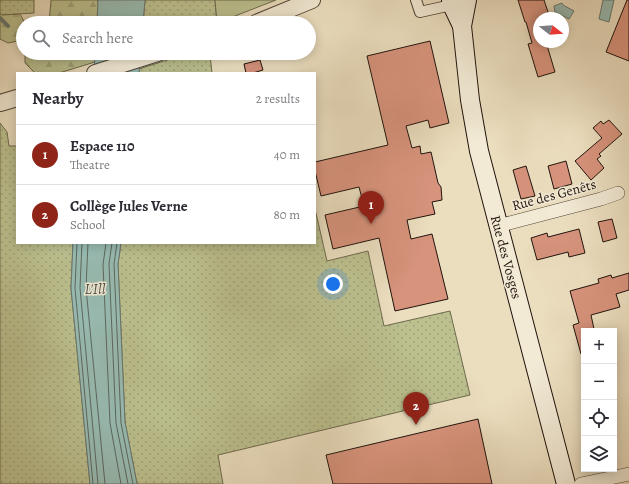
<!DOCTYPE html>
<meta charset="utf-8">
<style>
body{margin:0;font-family:Alegreya,serif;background:#f7f7f7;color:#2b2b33}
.controls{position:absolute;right:12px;bottom:12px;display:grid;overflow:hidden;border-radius:0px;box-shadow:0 2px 10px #0003}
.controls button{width:36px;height:36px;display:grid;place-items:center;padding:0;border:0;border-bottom:1px solid #e1e1e2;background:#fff;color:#2b2b33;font:20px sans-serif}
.compass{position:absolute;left:533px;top:12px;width:36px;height:36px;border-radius:50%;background:#fff;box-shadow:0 2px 10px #0003;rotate:107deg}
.you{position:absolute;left:333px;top:284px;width:14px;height:14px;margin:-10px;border:3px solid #fff;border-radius:50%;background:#1a73e8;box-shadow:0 0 0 6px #1a73e833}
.badge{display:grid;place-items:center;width:26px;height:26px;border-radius:50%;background:#8f2418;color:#fff;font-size:13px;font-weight:700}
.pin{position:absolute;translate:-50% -33px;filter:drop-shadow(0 1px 2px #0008)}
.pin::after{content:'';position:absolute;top:21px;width:14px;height:12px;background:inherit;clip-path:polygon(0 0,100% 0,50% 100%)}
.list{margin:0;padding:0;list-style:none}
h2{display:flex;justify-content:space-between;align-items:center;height:52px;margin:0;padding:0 16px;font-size:17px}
h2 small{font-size:13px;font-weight:400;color:#7c7c81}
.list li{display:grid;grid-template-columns:26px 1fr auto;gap:12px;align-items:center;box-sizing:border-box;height:60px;padding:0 16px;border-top:1px solid #e1e1e2}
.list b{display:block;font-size:15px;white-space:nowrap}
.list p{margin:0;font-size:13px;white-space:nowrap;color:#7c7c81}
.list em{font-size:13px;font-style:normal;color:#7c7c81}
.icon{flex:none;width:22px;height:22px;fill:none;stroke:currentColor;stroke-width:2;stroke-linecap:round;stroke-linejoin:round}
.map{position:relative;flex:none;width:629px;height:484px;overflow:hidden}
.search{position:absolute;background:#fff;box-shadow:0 2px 10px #0003;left:16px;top:16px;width:300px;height:44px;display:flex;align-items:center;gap:10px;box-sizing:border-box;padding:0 14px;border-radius:22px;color:#7c7c81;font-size:15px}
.panel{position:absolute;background:#fff;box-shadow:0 2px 10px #0003;left:16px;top:72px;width:300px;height:172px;border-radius:0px}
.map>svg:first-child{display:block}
.grass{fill:url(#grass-dots);stroke:#6e6a4e}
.forest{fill:url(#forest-firs);stroke:#6e6a4e}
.pitch{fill:#bcc08f;stroke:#6e6a4e}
.water{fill:#98bcb3;stroke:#687871}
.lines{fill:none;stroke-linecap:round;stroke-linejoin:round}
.shore{stroke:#5c6860;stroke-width:1}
.stream{stroke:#687871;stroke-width:4}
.building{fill:#d7937c;stroke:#20130d}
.pedestrian-casing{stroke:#53463a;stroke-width:12}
.minor-casing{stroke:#53463a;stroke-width:14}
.tertiary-casing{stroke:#53463a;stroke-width:18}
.secondary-casing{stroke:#20130d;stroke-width:20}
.pedestrian{stroke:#f2ead5;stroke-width:10}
.minor{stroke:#f2ead5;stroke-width:13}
.tertiary{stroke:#f2ead5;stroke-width:16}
.secondary{stroke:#f2ead5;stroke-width:18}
.labels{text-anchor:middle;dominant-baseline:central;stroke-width:3;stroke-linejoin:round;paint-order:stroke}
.street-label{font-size:14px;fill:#20130d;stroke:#f2ead5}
.water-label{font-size:15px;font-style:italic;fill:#4a4e47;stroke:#f2ead5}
</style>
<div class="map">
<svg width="629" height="484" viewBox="0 0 629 484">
<defs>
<pattern id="grass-dots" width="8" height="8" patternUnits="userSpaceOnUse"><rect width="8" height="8" fill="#bcc08f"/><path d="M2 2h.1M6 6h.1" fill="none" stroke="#a1a47a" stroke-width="1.8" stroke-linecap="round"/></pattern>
<pattern id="forest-firs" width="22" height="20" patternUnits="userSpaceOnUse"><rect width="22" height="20" fill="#bcc08f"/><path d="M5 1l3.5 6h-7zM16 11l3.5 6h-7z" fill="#a1a47a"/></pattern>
</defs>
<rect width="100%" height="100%" fill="#ebdebf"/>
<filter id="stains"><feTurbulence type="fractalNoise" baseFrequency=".005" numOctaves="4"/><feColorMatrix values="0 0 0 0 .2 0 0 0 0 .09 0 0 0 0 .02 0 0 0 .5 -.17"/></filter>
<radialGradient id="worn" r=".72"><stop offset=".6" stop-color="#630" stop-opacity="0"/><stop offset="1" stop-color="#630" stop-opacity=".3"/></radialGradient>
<g class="grass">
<polygon points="0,0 34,0 34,13 2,15 0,13"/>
<polygon points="145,0 215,0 217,23 143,23"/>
<polygon points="189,53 196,53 198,57 210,55 212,73 139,73 139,69"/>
<polygon points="0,123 7,132 9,146 17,146 17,243 73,243 71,288 90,484 0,484"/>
<polygon points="315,209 327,261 368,251 384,326 450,311 470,395 218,455 223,484 137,484 125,422 118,264 121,243 315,243"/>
</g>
<g class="forest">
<polygon points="51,0 98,0 97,23 49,23"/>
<polygon points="0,13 2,15 20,14 25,23 23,23 23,30 18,41 8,43 0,39"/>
<polygon points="29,53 96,53 95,62 59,73 35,73 25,63 25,55"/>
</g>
<polygon class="pitch" points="215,0 276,0 217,23"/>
<g class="water">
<polygon points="98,0 145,0 143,23 97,23"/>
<polygon points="603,0 614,0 609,22 599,19"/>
<polygon points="562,3 563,5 574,11 569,19 555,12 554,6"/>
<polygon points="95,53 141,53 139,73 94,73"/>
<polygon points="73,243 121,243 118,264 125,422 137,484 90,484 71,288"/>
</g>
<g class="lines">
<g class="shore">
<polyline points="77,243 75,288 93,484"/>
<polyline points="82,243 80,288 98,484"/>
<polyline points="88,243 86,288 105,484"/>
<polyline points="106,243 103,265 110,423 121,484"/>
<polyline points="112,243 109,264 116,423 128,484"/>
<polyline points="117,243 114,264 121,423 133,484"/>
</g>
<polyline class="stream" points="0,18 8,26"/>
</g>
<g class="building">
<polygon points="518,0 544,0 549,15 539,18 539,42 546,42 555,72 538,77 528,44 532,43 526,22 525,22"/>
<polygon points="627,0 629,0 629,61 606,52"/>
<polygon points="430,41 449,123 430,128 428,120 406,126 412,148 420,146 421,154 431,152 438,183 441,187 442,200 432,202 435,214 407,220 411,239 432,234 448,299 395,311 379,238 333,249 325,215 364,206 359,187 321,196 315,171 315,162 388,145 367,56"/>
<polygon points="260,60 263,70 253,73 246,73 244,64"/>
<polygon points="609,120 622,134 599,154 601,156 597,159 604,168 591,180 575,161 602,138 593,128 601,121 603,124"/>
<polygon points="566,161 572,184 554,189 548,166"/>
<polygon points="526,166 535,196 521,199 513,170"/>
<polygon points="612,219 617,238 603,242 598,222"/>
<polygon points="579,229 585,253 569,257 568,252 537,260 531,238 547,233 548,237"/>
<polygon points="629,273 629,290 616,294 620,307 591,315 594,329 584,331 584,353 581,354 573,325 579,323 570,291 599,283 598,279 611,275 612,278"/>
<polygon points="478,419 492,484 333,484 326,455"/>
</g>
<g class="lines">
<g class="pedestrian-casing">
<polyline id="pedestrian" points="416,0 420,12 447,6"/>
</g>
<g class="minor-casing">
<g id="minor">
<polyline points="498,226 601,199 618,193"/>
<polyline points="581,484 629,474"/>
</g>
</g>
<g class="tertiary-casing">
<g id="tertiary">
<polyline points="256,23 312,0"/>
<polyline points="95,73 158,53"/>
<polyline points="0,103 17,98"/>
</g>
</g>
<g class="secondary-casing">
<g id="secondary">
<polyline points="451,0 452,5 462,26"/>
<polyline points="467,0 462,26 470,100 479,151 566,484"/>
</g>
</g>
<use href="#pedestrian" class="pedestrian"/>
<use href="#minor" class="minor"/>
<use href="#tertiary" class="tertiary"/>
<use href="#secondary" class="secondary"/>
</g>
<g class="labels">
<g class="street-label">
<text transform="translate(554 195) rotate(-15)">Rue des Genêts</text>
<text transform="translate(506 257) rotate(75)">Rue des Vosges</text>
</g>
<g class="water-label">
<text x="95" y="289">L'Ill</text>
</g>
</g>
<rect width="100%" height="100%" filter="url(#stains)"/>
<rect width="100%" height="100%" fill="url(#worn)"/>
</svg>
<div class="controls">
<button>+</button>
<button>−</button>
<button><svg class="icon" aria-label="locate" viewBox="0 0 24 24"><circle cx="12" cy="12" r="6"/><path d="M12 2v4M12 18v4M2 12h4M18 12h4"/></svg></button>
<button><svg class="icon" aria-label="layers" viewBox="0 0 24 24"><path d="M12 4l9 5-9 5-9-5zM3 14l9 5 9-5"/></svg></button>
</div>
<svg class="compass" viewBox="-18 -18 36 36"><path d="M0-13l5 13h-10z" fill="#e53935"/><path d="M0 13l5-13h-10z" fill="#7c7c81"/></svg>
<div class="you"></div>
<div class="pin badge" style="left:371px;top:224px">1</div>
<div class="pin badge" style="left:416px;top:425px">2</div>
<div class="search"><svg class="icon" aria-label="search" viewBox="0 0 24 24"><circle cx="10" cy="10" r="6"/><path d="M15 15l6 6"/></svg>Search here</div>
<section class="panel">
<h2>Nearby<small>2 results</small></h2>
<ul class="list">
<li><span class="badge">1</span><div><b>Espace 110</b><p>Theatre</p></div><em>40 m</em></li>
<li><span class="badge">2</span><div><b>Collège Jules Verne</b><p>School</p></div><em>80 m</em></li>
</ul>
</section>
</div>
